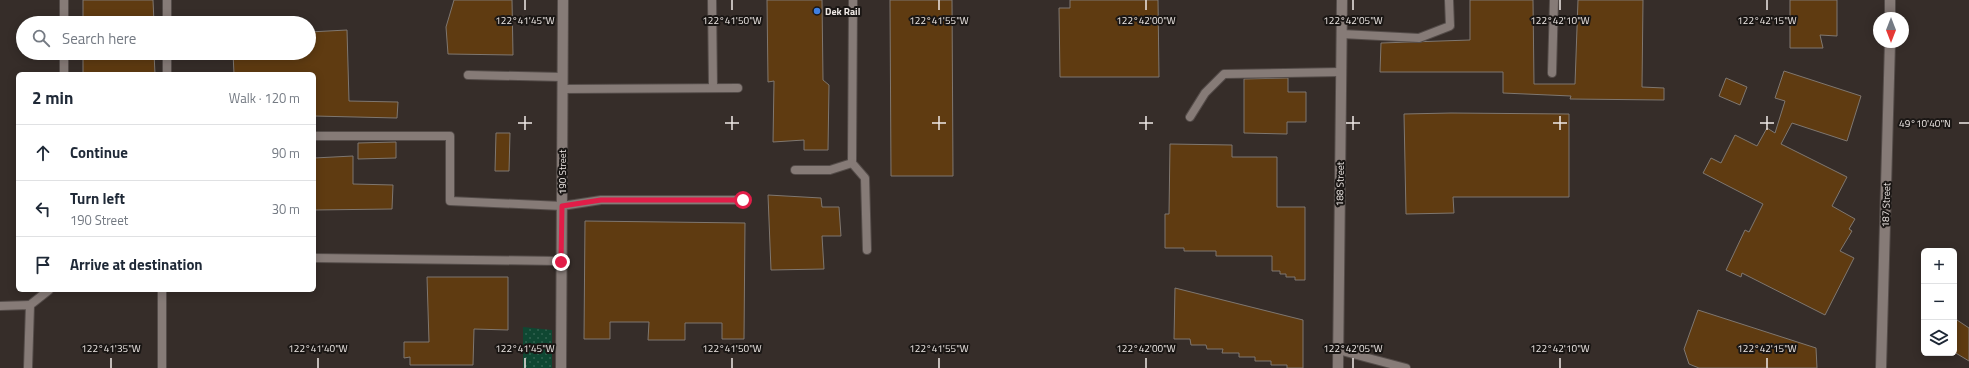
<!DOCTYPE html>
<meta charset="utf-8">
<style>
body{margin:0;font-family:"Titillium Web",sans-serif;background:#f2f2f3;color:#1f2937}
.controls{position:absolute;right:12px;bottom:12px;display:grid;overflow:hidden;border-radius:6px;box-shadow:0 2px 10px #0003}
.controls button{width:36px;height:36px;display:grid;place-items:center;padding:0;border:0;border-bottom:1px solid #e0e1e3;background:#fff;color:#1f2937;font:20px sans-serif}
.compass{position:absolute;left:1873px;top:12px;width:36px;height:36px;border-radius:50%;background:#fff;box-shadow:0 2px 10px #0003;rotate:180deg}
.stop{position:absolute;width:12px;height:12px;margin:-9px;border:3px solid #e11d48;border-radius:50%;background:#fff}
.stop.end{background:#e11d48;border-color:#fff;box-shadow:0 1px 4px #0008}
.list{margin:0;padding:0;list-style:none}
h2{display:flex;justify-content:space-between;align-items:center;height:52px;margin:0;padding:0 16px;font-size:17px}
h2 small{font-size:13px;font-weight:400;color:#747a83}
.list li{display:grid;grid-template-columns:26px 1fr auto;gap:12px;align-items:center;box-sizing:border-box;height:56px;padding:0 16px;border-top:1px solid #e0e1e3}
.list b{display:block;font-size:15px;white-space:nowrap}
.list p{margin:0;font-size:13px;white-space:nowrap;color:#747a83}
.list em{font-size:13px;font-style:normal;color:#747a83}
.icon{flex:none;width:22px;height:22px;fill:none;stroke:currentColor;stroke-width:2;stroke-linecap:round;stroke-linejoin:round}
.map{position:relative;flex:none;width:1969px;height:368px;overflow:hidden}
.search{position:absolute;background:#fff;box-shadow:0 2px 10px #0003;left:16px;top:16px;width:300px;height:44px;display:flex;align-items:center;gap:10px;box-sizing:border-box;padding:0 14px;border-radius:22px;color:#747a83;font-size:15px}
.panel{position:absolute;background:#fff;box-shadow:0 2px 10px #0003;left:16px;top:72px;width:300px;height:220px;border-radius:6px}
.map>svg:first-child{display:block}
.grass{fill:url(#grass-dots)}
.building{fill:#5f3b11;stroke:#7f7770}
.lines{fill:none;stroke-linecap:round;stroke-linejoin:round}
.service-casing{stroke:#544c49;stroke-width:10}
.minor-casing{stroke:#544c49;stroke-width:12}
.service{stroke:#867b77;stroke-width:8}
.minor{stroke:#867b77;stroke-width:10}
.route{stroke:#e11d48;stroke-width:5}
.ticks{fill:none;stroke:#efe9e6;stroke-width:1.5}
.shop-dot{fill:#3f7fe0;stroke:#1a1614;stroke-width:1.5}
.labels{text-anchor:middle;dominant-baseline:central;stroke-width:4;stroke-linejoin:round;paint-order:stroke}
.poi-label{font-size:10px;font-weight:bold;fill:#efe9e6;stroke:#1a1614;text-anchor:start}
.street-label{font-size:10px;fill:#efe9e6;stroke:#1a1614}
.ticks-label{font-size:10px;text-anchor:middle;fill:#efe9e6;stroke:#1a1614;stroke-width:4;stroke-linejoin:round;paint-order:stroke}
</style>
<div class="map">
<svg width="1969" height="368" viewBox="0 0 1969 368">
<defs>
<pattern id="grass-dots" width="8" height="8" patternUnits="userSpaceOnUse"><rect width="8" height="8" fill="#0f4732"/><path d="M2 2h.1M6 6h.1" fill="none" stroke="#326250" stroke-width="1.8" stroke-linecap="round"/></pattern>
</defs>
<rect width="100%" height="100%" fill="#362d29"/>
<polygon class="grass" points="523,327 552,330 552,368 523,368"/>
<g class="building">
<polygon points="83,0 153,0 154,23 83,23"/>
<polygon points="454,0 512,0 513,55 448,54 446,27"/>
<polygon points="767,0 822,0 823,80 829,85 828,150 804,150 804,140 773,142 774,81 768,82"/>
<polygon points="890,0 952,0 953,176 891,176"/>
<polygon points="1070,0 1158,0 1159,77 1060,77 1059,8 1070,8"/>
<polygon points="1470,0 1533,0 1534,84 1575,84 1578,0 1643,0 1642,87 1664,88 1664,100 1570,99 1571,96 1503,93 1503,72 1380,72 1381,43 1470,40"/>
<polygon points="1790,0 1837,0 1837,36 1820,35 1823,48 1790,48"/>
<polygon points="347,30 349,101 398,102 397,118 314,116 314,74 234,74 233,53 309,53 309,32"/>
<polygon points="83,53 154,53 155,74 83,74"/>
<polygon points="1784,71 1861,96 1847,141 1792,123 1781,144 1847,177 1832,206 1855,219 1849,229 1852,231 1840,251 1854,258 1825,315 1742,273 1741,277 1726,270 1745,230 1749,232 1763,204 1703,173 1711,158 1721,163 1735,135 1757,146 1767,128 1775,133 1785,101 1775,98"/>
<polygon points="1288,78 1288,92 1306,92 1306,122 1287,122 1287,134 1244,133 1244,79"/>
<polygon points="1726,78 1747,87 1740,105 1719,96"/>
<polygon points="1451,113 1569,114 1569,197 1453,197 1454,213 1406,214 1404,114"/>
<polygon points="496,133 510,133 509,171 495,171"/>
<polygon points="396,142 396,158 358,159 358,143"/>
<polygon points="1170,144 1232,145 1232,157 1277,157 1277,207 1305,207 1305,280 1295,280 1295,277 1286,277 1286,274 1280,274 1280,271 1272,271 1272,256 1216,256 1216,251 1184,251 1184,248 1165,248 1165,214 1169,214"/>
<polygon points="353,156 353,184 393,185 392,209 314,210 314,158"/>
<polygon points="768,195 821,198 822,207 839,207 841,236 822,236 824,269 771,270"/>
<polygon points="585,221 745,223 744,339 722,339 722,323 685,323 685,340 648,340 649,322 610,322 610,339 584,339"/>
<polygon points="427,277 508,277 508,330 474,329 473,365 410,365 410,357 404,358 404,342 429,342"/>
<polygon points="1175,288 1303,320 1303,368 1287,368 1287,365 1271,365 1271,361 1255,361 1255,357 1239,357 1239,353 1222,353 1223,349 1207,349 1206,345 1191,345 1190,339 1174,339"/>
<polygon points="1698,310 1816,348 1817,368 1699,368 1689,364 1684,349"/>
<polygon points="1954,318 1969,328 1969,361 1954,352"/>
</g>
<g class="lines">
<g class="service-casing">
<g id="service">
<polyline points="167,0 167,23"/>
<polyline points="712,0 713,88"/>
<polyline points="853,0 852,163 865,178 867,250"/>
<polyline points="64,23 64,0"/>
<polyline points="1342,34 1419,38 1450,26 1449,0"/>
<polyline points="167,53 167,74"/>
<polyline points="1552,73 1554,0"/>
<polyline points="64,74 64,53"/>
<polyline points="468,75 562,77"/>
<polyline points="562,89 738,88"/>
<polyline points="1190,117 1205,93 1224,74 1341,72"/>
<polyline points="314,136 450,136 450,201 562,206 601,200 743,200"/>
<polyline points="795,170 830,170 852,163"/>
<polyline points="314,258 561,261"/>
<polyline points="30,305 49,290"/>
<polyline points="0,306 30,305 28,368"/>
<polyline points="1338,350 1406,368"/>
<polyline points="162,368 162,290"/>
</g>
</g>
<g class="minor-casing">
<g id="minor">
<polyline points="1890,18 1890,0"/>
<polyline points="561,368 563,0"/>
<polyline points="1338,368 1342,0"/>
<polyline points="1881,368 1890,42"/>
</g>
</g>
<use href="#service" class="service"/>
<use href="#minor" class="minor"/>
</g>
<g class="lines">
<polyline class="route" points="561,262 562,206 601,200 743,200"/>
</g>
<path class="ticks" d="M525,0v10M732,0v10M939,0v10M1146,0v10M1353,0v10M1560,0v10M1767,0v10M525,116v14M732,116v14M939,116v14M1146,116v14M1353,116v14M1560,116v14M1767,116v14M518,123h14M725,123h14M932,123h14M1139,123h14M1346,123h14M1553,123h14M1760,123h14M1959,123h10M111,358v10M318,358v10M525,358v10M732,358v10M939,358v10M1146,358v10M1353,358v10M1560,358v10M1767,358v10"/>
<circle class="shop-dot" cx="817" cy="11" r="4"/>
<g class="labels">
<g class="poi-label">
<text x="825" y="11">Dek Rail</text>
</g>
<g class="street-label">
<text transform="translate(562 172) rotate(-90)">190 Street</text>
<text transform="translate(1340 184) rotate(-89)">188 Street</text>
<text transform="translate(1886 205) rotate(-88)">187 Street</text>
</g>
</g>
<g class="ticks-label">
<text x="525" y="24">122°41'45"W</text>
<text x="732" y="24">122°41'50"W</text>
<text x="939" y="24">122°41'55"W</text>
<text x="1146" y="24">122°42'00"W</text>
<text x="1353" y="24">122°42'05"W</text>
<text x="1560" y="24">122°42'10"W</text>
<text x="1767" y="24">122°42'15"W</text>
<text x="1925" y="127">49°10'40"N</text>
<text x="111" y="352">122°41'35"W</text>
<text x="318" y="352">122°41'40"W</text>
<text x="525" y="352">122°41'45"W</text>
<text x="732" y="352">122°41'50"W</text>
<text x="939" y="352">122°41'55"W</text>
<text x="1146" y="352">122°42'00"W</text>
<text x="1353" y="352">122°42'05"W</text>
<text x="1560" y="352">122°42'10"W</text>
<text x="1767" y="352">122°42'15"W</text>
</g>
</svg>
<div class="controls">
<button>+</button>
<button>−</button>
<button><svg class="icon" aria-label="layers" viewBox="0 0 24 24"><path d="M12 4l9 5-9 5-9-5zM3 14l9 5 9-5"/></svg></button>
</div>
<svg class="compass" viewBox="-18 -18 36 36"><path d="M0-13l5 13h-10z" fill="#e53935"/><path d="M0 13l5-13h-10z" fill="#747a83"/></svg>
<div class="stop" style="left:743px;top:200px"></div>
<div class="stop end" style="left:561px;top:262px"></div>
<div class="search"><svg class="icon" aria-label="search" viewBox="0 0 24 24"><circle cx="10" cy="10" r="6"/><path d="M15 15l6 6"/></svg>Search here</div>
<section class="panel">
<h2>2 min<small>Walk · 120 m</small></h2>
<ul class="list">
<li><svg class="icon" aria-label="ahead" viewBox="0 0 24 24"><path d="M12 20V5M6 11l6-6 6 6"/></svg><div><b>Continue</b></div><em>90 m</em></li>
<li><svg class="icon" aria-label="left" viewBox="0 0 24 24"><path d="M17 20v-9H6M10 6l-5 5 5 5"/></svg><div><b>Turn left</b><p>190 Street</p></div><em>30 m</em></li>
<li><svg class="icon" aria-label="arrive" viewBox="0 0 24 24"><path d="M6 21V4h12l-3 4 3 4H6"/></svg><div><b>Arrive at destination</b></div></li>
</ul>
</section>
</div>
